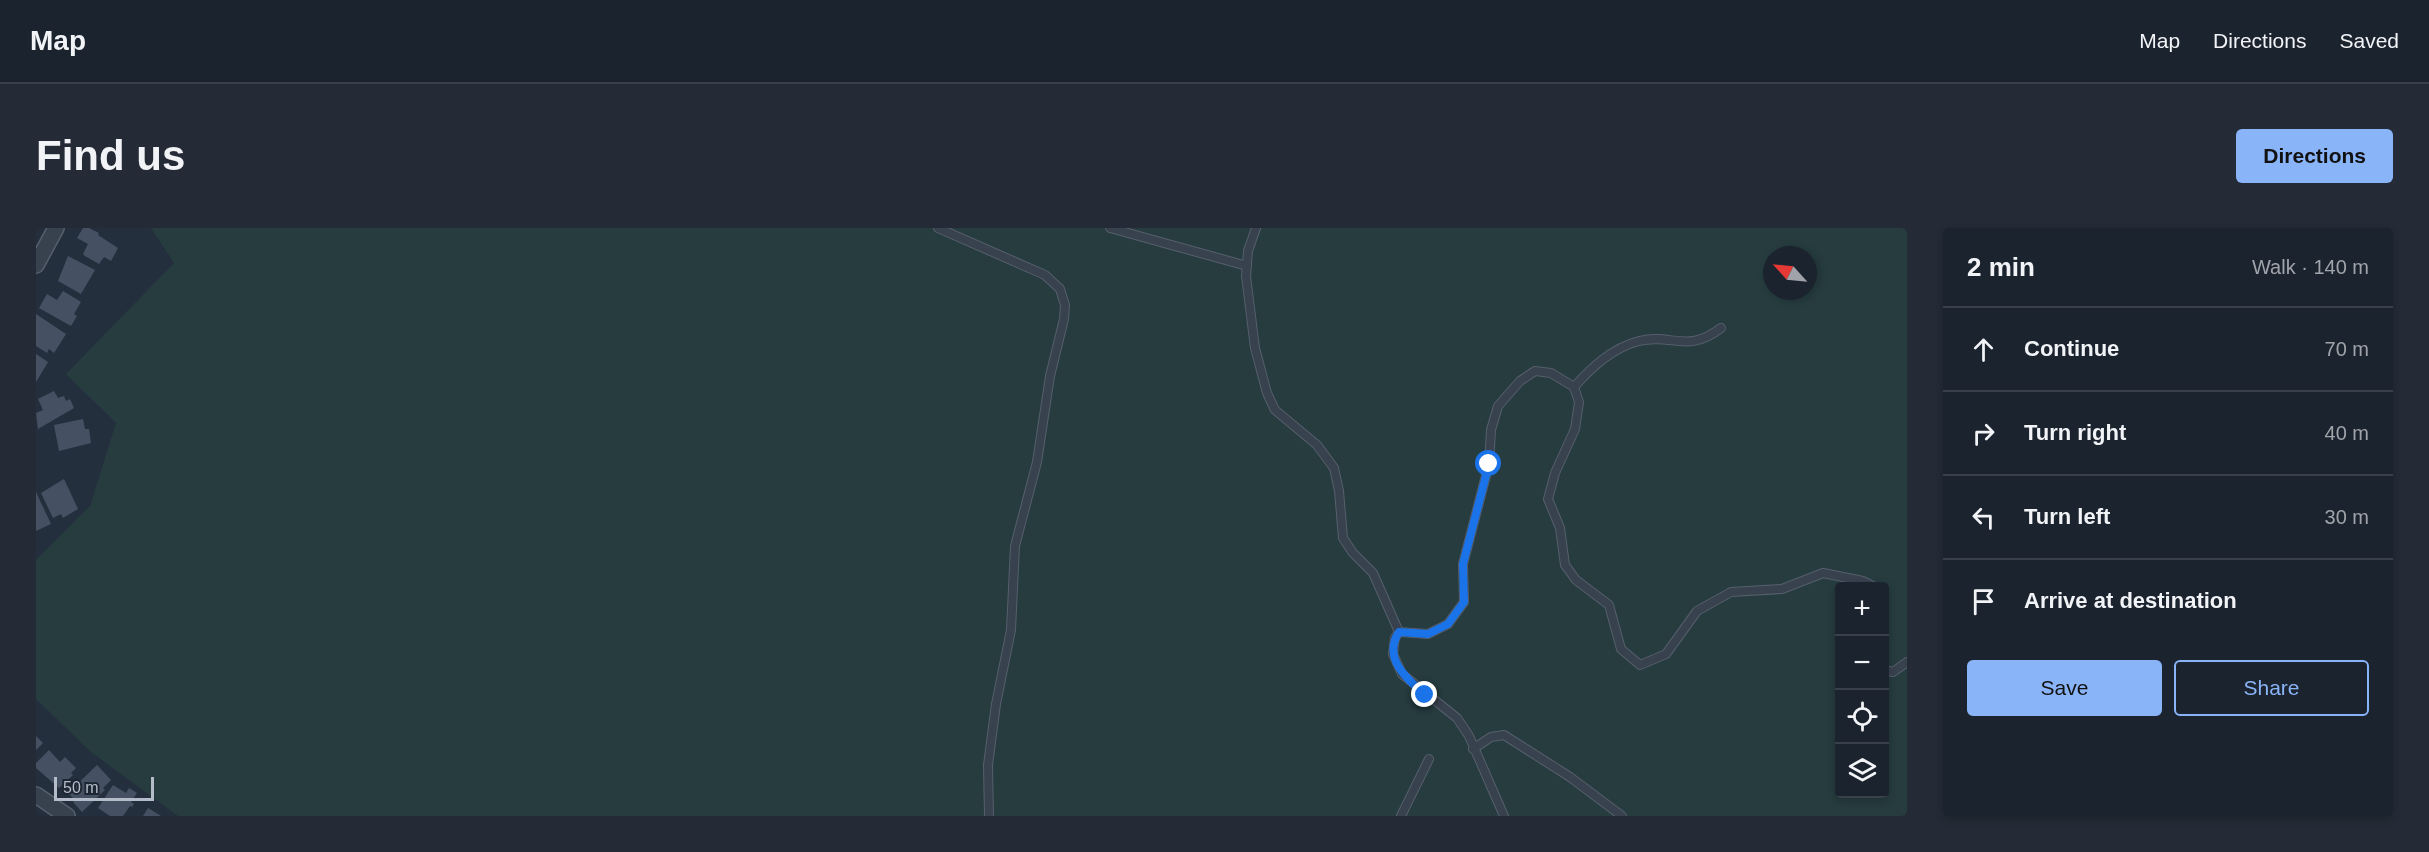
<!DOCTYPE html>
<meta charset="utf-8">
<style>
body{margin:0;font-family:Arial,sans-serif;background:#242b36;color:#f1f3f6}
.controls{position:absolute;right:18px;bottom:18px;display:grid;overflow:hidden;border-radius:6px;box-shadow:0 3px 9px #0003}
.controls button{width:54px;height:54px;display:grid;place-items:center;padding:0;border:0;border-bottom:2px solid #39404a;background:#1b232e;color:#f1f3f6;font:30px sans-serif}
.compass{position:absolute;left:1727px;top:18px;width:54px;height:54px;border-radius:50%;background:#1b232e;box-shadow:0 3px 9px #0003;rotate:297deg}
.scale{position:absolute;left:18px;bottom:15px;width:100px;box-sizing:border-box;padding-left:6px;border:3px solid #b4bcc9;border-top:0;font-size:16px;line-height:21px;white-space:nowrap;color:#b4bcc9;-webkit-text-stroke:4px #1d2633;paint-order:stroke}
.stop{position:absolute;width:18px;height:18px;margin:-14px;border:4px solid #1a73e8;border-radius:50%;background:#fff}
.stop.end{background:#1a73e8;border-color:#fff;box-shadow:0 2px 6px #0008}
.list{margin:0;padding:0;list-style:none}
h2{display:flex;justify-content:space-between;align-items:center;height:78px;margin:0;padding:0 24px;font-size:26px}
h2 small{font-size:20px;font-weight:400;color:#a0a4aa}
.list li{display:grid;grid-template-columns:39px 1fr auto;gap:18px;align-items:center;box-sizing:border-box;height:84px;padding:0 24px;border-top:2px solid #39404a}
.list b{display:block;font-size:22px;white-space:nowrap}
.list em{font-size:20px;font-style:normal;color:#a0a4aa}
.actions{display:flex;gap:12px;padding:18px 24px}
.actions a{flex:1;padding:14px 0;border:2px solid #8ab4f8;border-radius:6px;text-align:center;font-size:21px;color:#8ab4f8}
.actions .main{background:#8ab4f8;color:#111}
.icon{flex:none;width:33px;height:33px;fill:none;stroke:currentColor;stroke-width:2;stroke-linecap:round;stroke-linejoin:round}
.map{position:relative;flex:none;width:1871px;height:588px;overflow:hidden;border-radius:6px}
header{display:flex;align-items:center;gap:36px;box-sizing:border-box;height:84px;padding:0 30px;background:#1b232e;border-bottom:2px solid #39404a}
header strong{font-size:28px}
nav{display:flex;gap:33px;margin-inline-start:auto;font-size:21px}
.intro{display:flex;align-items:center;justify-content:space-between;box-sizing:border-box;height:144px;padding:0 36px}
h1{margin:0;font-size:42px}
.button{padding:15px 27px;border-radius:6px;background:#8ab4f8;color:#111;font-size:21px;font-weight:700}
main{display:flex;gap:36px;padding:0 36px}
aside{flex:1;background:#1b232e;border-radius:6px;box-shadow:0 3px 9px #0003}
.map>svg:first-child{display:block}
.green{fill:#263c3f;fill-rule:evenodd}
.building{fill:#455162}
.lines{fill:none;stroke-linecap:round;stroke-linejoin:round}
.lane-casing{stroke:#565f6c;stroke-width:10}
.street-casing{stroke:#565f6c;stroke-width:18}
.lane{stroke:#38414e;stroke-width:8}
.street{stroke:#38414e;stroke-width:15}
.route{stroke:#1a73e8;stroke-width:8}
</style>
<header>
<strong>Map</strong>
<nav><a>Map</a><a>Directions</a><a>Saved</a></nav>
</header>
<div class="intro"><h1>Find us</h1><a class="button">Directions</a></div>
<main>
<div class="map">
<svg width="1871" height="588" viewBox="0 0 1871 588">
<rect width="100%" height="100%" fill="#242f3e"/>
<path class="green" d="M115,0h1756v588h-1729l-87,-64 -55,-53v-139l54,-54 26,-83 -50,-49 108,-111zM1736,27h36v36h-36zM1804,358h44v208h-44z"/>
<g class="building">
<polygon points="47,0 53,0 63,5 62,7 82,20 75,33 68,29 63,36 49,28 47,26 52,16 41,10"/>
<polygon points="32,28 59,42 45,66 22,53"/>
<polygon points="27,63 45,74 38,86 41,88 35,98 3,80 11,66 21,72"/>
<polygon points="0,86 30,106 18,125 13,121 11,125 0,118"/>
<polygon points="0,126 12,134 0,154"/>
<polygon points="18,163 22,170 28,168 30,173 34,171 38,180 2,201 0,185 7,182 2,171"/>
<polygon points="47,191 49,201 53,201 55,215 23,223 18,197"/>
<polygon points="28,251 42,281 27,290 25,286 17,290 5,265"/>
<polygon points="0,264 15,296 0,303"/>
<polygon points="0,508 7,515 0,522"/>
<polygon points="13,522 24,534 29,529 40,540 35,545 37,547 23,560 0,540 0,535"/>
<polygon points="61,537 75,552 67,560 69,562 46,584 37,574 39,572 32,565"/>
<polygon points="77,557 90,565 93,560 101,565 95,574 98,576 96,579 94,578 87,588 74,588 62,580"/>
<polygon points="112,580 125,588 107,588"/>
</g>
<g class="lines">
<g class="lane-casing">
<g id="lane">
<polyline points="902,0 1009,47 1024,61 1029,77 1028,91 1014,148 1001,234 979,318 975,402 960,476 952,537 953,588"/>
<polyline points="1074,0 1211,38"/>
<polyline points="1220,0 1212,23 1210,48 1219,120 1231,165 1239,182 1281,217 1298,240 1303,263 1307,310 1317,325 1337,345 1363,404"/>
<path d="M1538,159c18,-20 38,-39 65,-46 33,-8 48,13 82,-13"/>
<polyline points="1848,379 1848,390"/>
<polyline points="1848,442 1857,444 1871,434"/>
<polyline points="1437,521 1455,509 1468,507 1534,549 1586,588"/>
<polyline points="1365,588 1393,531"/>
<polyline points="1468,588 1433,508 1421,490 1366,446 1357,426 1359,410 1363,404 1392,406 1412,396 1428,374 1427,336 1453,236 1455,202 1462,178 1484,153 1499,143 1515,145 1538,159 1543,174 1539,201 1519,245 1512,271 1524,300 1529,337 1540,352 1573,377 1585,421 1604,437 1630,426 1661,383 1695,364 1746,361 1787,345 1827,353 1837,358"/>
</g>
</g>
<g class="street-casing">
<g id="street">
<polyline points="0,37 20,0"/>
<polyline points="0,567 31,588"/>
</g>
</g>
<use href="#lane" class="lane"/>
<use href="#street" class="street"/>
</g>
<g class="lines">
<path class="route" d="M1389,467c-18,-16 -43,-37 -26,-63l29,2 20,-10 16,-22 -1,-38 26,-100"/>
</g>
</svg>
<div class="controls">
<button>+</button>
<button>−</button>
<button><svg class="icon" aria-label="locate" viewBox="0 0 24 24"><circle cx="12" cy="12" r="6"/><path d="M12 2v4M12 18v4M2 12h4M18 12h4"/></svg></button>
<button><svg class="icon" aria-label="layers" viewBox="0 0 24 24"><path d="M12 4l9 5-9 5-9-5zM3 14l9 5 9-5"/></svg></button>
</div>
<svg class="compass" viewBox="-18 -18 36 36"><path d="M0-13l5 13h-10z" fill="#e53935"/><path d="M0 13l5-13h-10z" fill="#a0a4aa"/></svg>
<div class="scale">50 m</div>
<div class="stop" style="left:1453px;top:236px"></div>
<div class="stop end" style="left:1389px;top:467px"></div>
</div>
<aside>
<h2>2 min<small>Walk · 140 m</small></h2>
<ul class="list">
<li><svg class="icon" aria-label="ahead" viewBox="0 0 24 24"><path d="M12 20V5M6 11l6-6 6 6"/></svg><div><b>Continue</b></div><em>70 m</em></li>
<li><svg class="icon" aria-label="right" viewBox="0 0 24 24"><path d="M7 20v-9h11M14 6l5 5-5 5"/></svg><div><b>Turn right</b></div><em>40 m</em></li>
<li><svg class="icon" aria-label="left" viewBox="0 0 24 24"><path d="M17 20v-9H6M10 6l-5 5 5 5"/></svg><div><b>Turn left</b></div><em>30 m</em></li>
<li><svg class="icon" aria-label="arrive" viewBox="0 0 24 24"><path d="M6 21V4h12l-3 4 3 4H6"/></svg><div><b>Arrive at destination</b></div></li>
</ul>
<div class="actions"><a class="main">Save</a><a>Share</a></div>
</aside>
</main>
